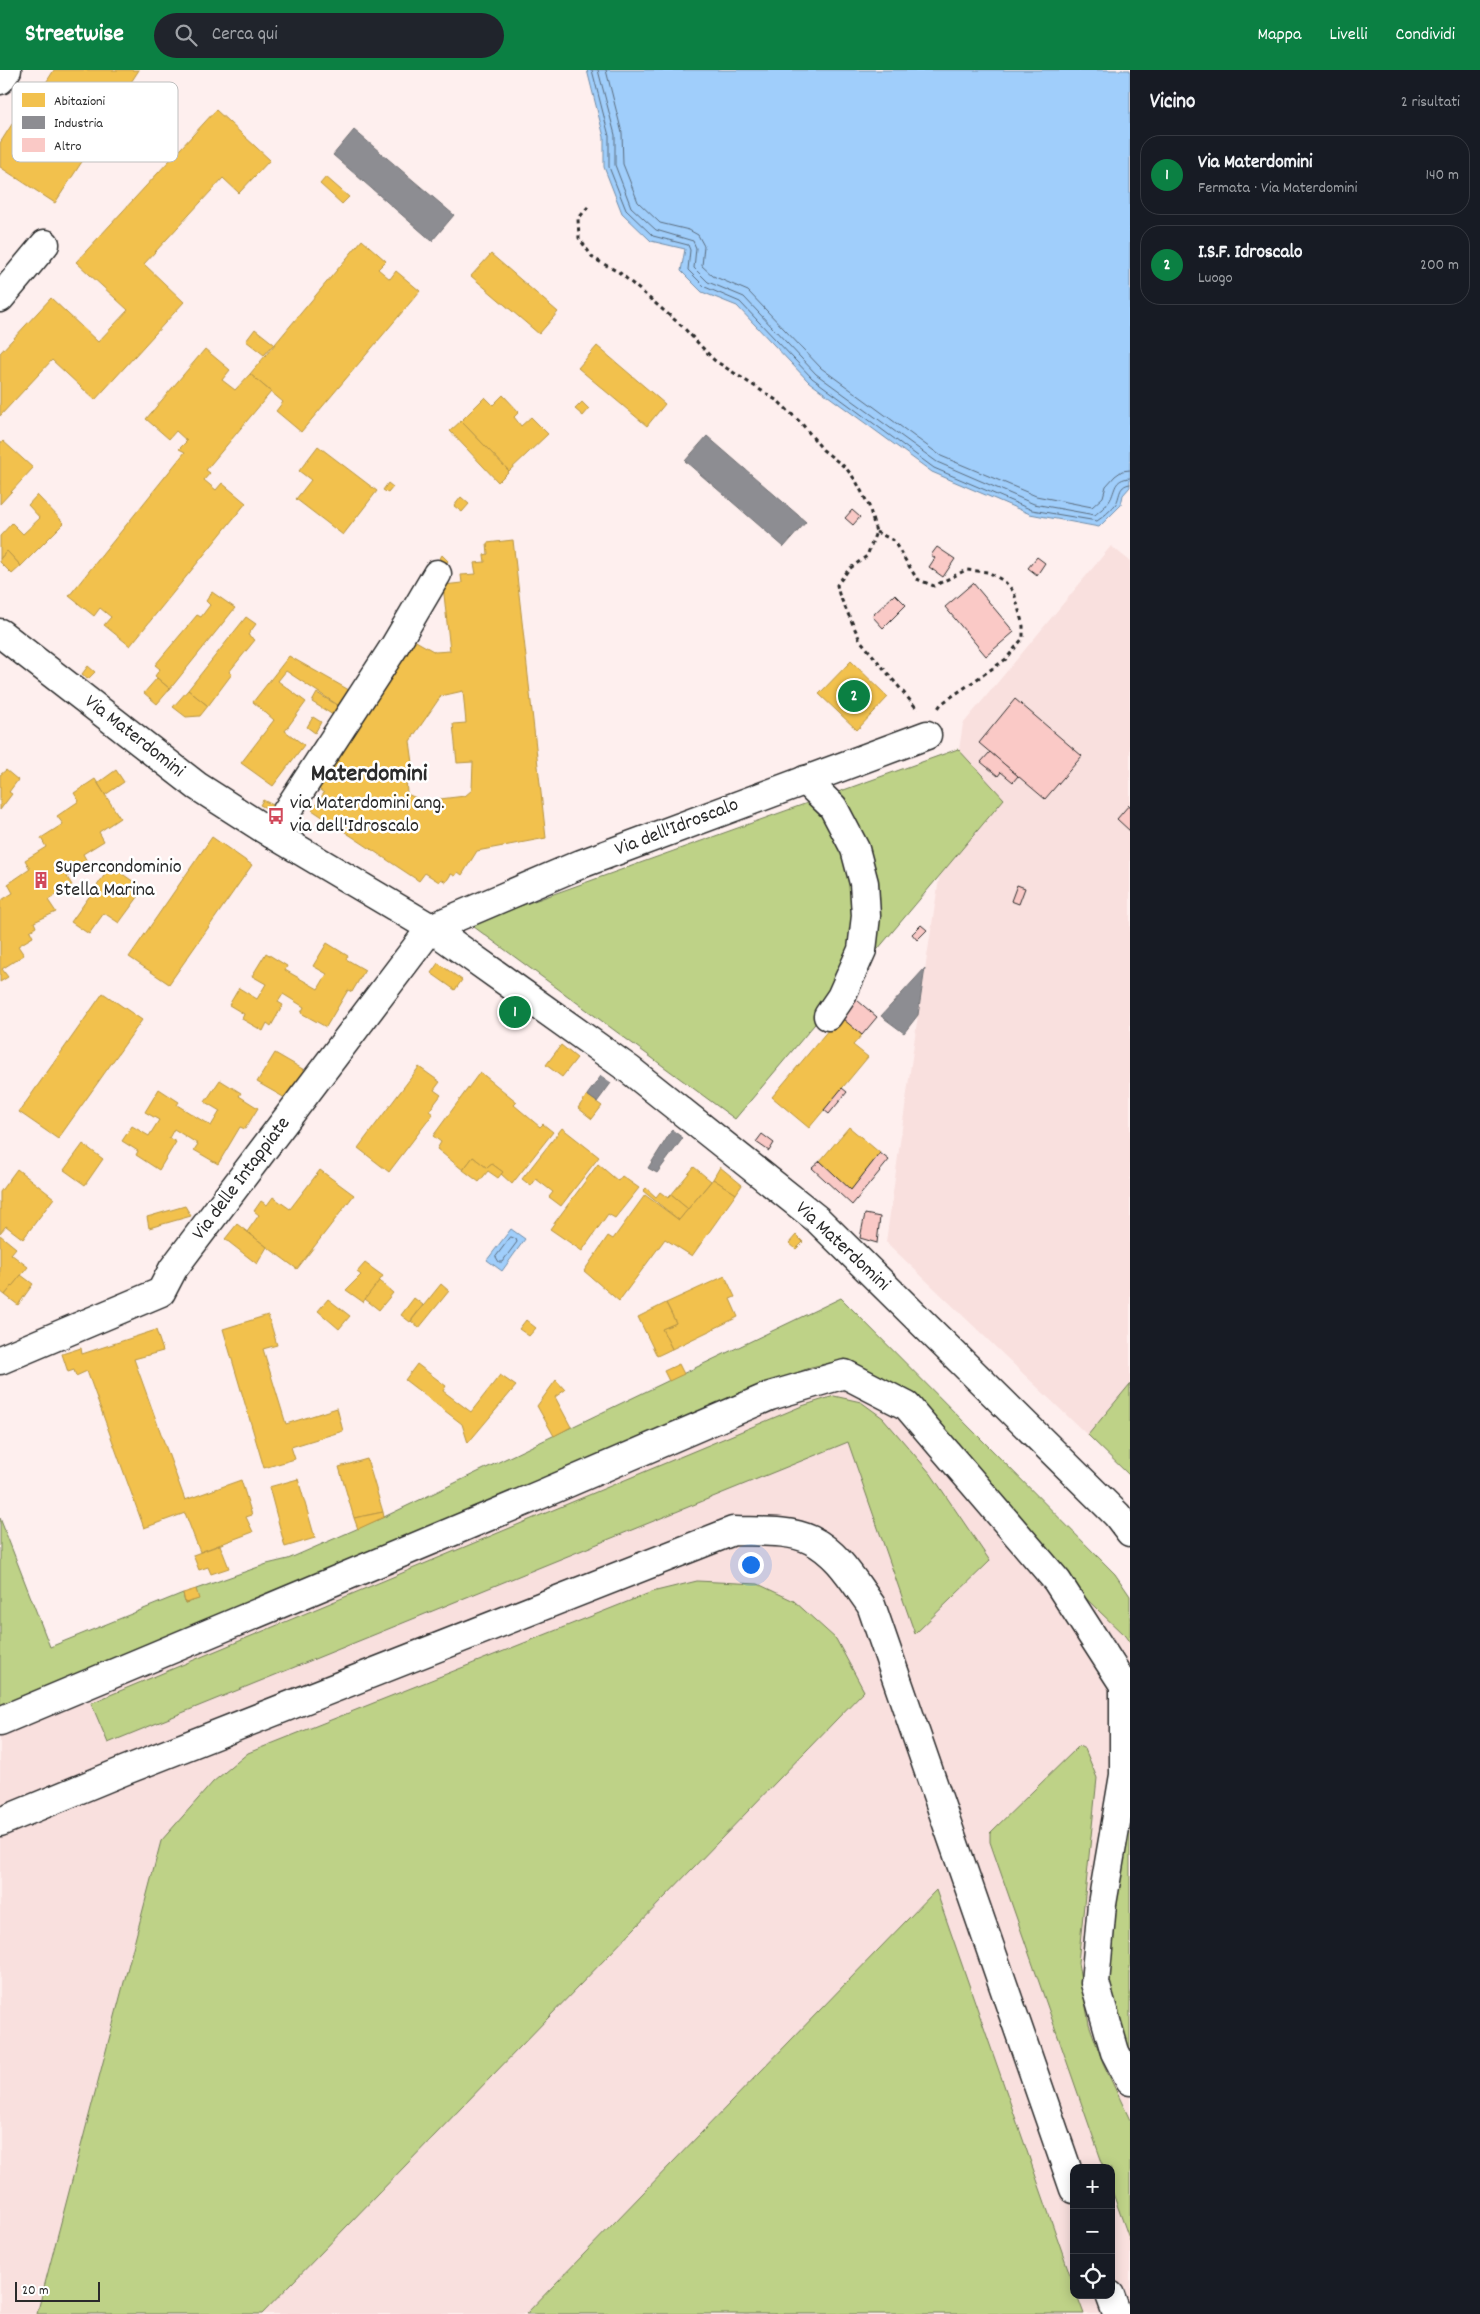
<!DOCTYPE html>
<html lang="it">
<meta charset="utf-8">
<style>
body{margin:0;font-family:Dekko,sans-serif;background:#20242c;color:#f1f3f6}
.controls{position:absolute;right:15px;bottom:15px;display:grid;overflow:hidden;border-radius:10px;box-shadow:0 2px 12px #0003}
.controls button{width:45px;height:45px;display:grid;place-items:center;padding:0;border:0;border-bottom:1px solid #363941;background:#171b24;color:#f1f3f6;font:25px sans-serif}
.scale{position:absolute;left:15px;bottom:12px;width:85px;box-sizing:border-box;padding-left:5px;border:2px solid #2b2b2b;border-top:0;font-size:14px;line-height:18px;white-space:nowrap;color:#2b2b2b;-webkit-text-stroke:4px #fff;paint-order:stroke}
.you{position:absolute;left:750px;top:1494px;width:18px;height:18px;margin:-12px;border:4px solid #fff;border-radius:50%;background:#1a73e8;box-shadow:0 0 0 8px #1a73e833}
.badge{display:grid;place-items:center;width:32px;height:32px;border-radius:50%;background:#0b8043;color:#fff;font-size:16px;font-weight:700}
.pin{position:absolute;translate:-50% -50%;border:2px solid #fff;box-shadow:0 1px 5px #0006}
.list{margin:0;padding:0;list-style:none}
h2{display:flex;justify-content:space-between;align-items:center;height:65px;margin:0;padding:0 20px;font-size:21px}
h2 small{font-size:16px;font-weight:400;color:#9ea1a6}
.list li{display:grid;grid-template-columns:32px 1fr auto;gap:15px;align-items:center;box-sizing:border-box;height:80px;margin:0 10px 10px;padding:0 10px;border:1px solid #363941;border-radius:20px}
.list b{display:block;font-size:19px;white-space:nowrap}
.list p{margin:0;font-size:16px;white-space:nowrap;color:#9ea1a6}
.list em{font-size:16px;font-style:normal;color:#9ea1a6}
.icon{flex:none;width:28px;height:28px;fill:none;stroke:currentColor;stroke-width:2;stroke-linecap:round;stroke-linejoin:round}
.map{position:relative;flex:none;width:1130px;height:2244px;overflow:hidden}
header{display:flex;align-items:center;gap:30px;box-sizing:border-box;height:70px;padding:0 25px;background:#0b8043;color:#fff}
header strong{font-size:24px}
nav{display:flex;gap:28px;margin-inline-start:auto;font-size:18px}
.search{width:350px;height:45px;background:#20242c;display:flex;align-items:center;gap:12px;box-sizing:border-box;padding:0 18px;border-radius:28px;color:#9ea1a6;font-size:19px}
main{display:flex}
aside{flex:1;background:#171b24}
.map>svg:first-child{display:block}
.built{fill:#f9e0de;fill-rule:evenodd}
.green{fill:#bed287;stroke:#747e59}
.water{fill:#a0cefb;stroke:#718da8}
.homes{fill:#f2c14e;stroke:#b69444;fill-rule:evenodd}
.industry{fill:#8d8d92;stroke:#707073}
.lines{fill:none;stroke-linecap:round;stroke-linejoin:round}
.shore{stroke:#5a6c7e;stroke-width:1}
.building{fill:#fac9c6;stroke:#2b2b2b}
.minor-casing{stroke:#2b2b2b;stroke-width:31}
.path{stroke:#2b2b2b;stroke-width:3;stroke-dasharray:4 4;stroke-linecap:butt}
.minor{stroke:#fff;stroke-width:28}
.labels{text-anchor:middle;dominant-baseline:central;stroke-width:5;stroke-linejoin:round;paint-order:stroke}
.street-label{font-size:20px;fill:#2b2b2b;stroke:#fff}
.poi-label{font-size:20px;fill:#2b2b2b;stroke:#fff;text-anchor:start}
.district-label{font-size:25px;font-weight:bold;fill:#2b2b2b;stroke:#fff}
.key{fill:#fff;stroke:#bfbfbf;stroke-width:1}
.key-label{font-size:14px;fill:#2b2b2b}
</style>
<header>
<strong>Streetwise</strong>
<div class="search"><svg class="icon" aria-label="search" viewBox="0 0 24 24"><circle cx="10" cy="10" r="6"/><path d="M15 15l6 6"/></svg>Cerca qui</div>
<nav><a>Mappa</a><a>Livelli</a><a>Condividi</a></nav>
</header>
<main>
<div class="map">
<svg width="1130" height="2244" viewBox="0 0 1130 2244">
<rect width="100%" height="100%" fill="#feefee"/>
<filter id="ink" filterUnits="userSpaceOnUse"><feTurbulence type="fractalNoise" baseFrequency=".02" numOctaves="2"/><feDisplacementMap in="SourceGraphic" scale="10" xChannelSelector="R" yChannelSelector="G"/><feConvolveMatrix kernelMatrix="1 2 1 2 8 2 1 2 1" color-interpolation-filters="sRGB"/></filter>
<g filter="url(#ink)">
<g class="built">
<polygon points="1111,476 1130,491 1130,1406 886,1172 918,945 963,654"/>
<path d="M841,1228l274,276 15,22v718h-1130v-645l183,-76 84,-29 21,-5 70,-30zM1074,2098h37v127h-37z"/>
</g>
<g class="green">
<polygon points="958,679 1004,729 735,1049 470,854"/>
<polygon points="841,1228 1115,1504 1130,1526 1130,1573 1125,1566 1071,1514 862,1298 834,1292 811,1297 0,1639 0,1448 50,1577 183,1523 185,1533 198,1529 196,1519 267,1494 288,1489 384,1447"/>
<polygon points="1130,1314 1130,1406 1088,1365"/>
<polygon points="834,1326 861,1332 883,1348 931,1404 990,1491 915,1564 848,1372 108,1673 91,1633 802,1336"/>
<polygon points="697,1511 758,1514 794,1531 836,1569 864,1621 262,2244 37,2244 161,1771 213,1712 248,1683 652,1522"/>
<polygon points="1079,1676 1085,1679 1097,1708 1078,1893 1089,1954 1103,1993 1130,2050 1130,2171 1111,2118 1111,2098 1104,2098 990,1772 990,1763"/>
<path d="M1130,1753v229c-12,-23 -21,-50 -22,-77 -1,-48 14,-105 22,-152z"/>
<polygon points="936,1820 1074,2216 1074,2225 1077,2225 1084,2244 526,2244"/>
</g>
<g class="water">
<polygon points="587,0 1130,0 1130,417 1123,425 1121,435 1099,457 1030,444 932,402 809,312 737,236 702,222 681,201 685,179 651,171 622,143 604,97 604,67"/>
<polygon points="511,1159 525,1169 502,1201 487,1190"/>
</g>
<g class="homes">
<polygon points="54,0 139,0 111,43 96,33 87,46 104,58 55,133 0,97 0,73 14,51 19,55"/>
<polygon points="216,40 270,90 239,123 223,108 144,194 184,232 95,330 52,290 0,346 0,283 51,228 98,272 128,240 76,192"/>
<polygon points="326,107 349,127 342,134 320,114"/>
<polygon points="362,170 386,191 378,199 390,209 396,201 420,221 301,362 276,341 283,332 250,304"/>
<polygon points="491,184 558,242 539,264 471,206"/>
<polygon points="255,259 274,274 264,285 246,271"/>
<polygon points="597,276 665,334 647,356 578,298"/>
<polygon points="205,279 230,300 222,310 235,320 250,304 271,322 206,400 210,403 204,410 216,420 222,413 246,433 130,576 104,555 111,547 100,538 94,546 69,526 185,382 179,379 187,371 176,361 169,369 146,349"/>
<polygon points="503,325 519,342 514,347 521,356 531,347 548,364 509,401 461,351 485,327 493,335"/>
<polygon points="582,332 589,339 583,346 575,339"/>
<polygon points="461,351 509,401 498,412 450,361"/>
<polygon points="3,371 33,398 0,434 0,374"/>
<polygon points="318,376 377,421 343,465 296,429 311,410 299,401"/>
<polygon points="388,413 393,417 388,423 383,420"/>
<polygon points="37,425 64,453 21,496 7,481 0,489 0,466 12,453 23,464 40,448 28,435"/>
<polygon points="461,427 469,434 462,442 454,436"/>
<path d="M513,470l33,298 -69,13 -15,24 -4,-3 -3,4 -4,-2 -5,8 -5,-3 -2,3 -14,-9 -6,8 -107,-71 12,-17 -8,-6 98,-147 21,12 15,-1 -7,-66 19,-2 -1,-8 15,-1 -2,-11 11,-1 -1,-7 4,-1 -1,-11zM463,621l3,32 -13,1 4,39 16,-1 -1,28 -7,6 -42,5 -16,-7 -1,-18 7,-13 -3,-22 31,-45z"/>
<polygon points="7,481 21,496 12,504 0,492 0,489"/>
<polygon points="442,485 448,491 440,502 434,499"/>
<polygon points="212,522 235,538 170,619 155,606 160,599 155,595 197,545 201,547 210,535 206,531"/>
<polygon points="246,547 256,554 248,565 255,570 229,602 232,604 208,636 188,620"/>
<polygon points="289,586 356,624 344,639 286,601 278,611 306,632 285,661 304,675 273,716 241,693 274,650 253,632"/>
<polygon points="851,591 888,627 857,660 819,624"/>
<polygon points="88,596 95,602 88,609 82,604"/>
<polygon points="157,608 170,619 157,634 144,623"/>
<polygon points="188,620 208,636 200,646 186,647 173,637"/>
<polygon points="317,623 344,639 338,648 312,632"/>
<polygon points="313,647 321,652 315,663 307,657"/>
<polygon points="6,700 18,710 9,722 12,724 0,740 0,705"/>
<polygon points="116,700 124,712 105,725 98,713"/>
<polygon points="95,709 120,748 99,762 104,771 83,784 88,793 67,807 72,815 48,830 56,842 34,852 36,857 30,861 33,867 18,876 24,885 2,899 8,907 0,912 0,831 13,823 8,814 30,799 25,790 46,777 41,768 63,754 57,746 79,731 74,723"/>
<polygon points="263,730 273,735 270,740 260,735"/>
<polygon points="212,767 252,795 169,914 129,887"/>
<polygon points="111,796 144,819 119,853 104,843 89,864 71,852"/>
<polygon points="327,873 348,886 346,889 365,900 352,922 348,920 326,957 301,943 304,937 283,924 278,932 283,935 271,956 267,953 263,961 242,949 244,944 229,935 239,918 257,929 266,914 252,906 266,883 287,896 285,900 318,919 327,904 313,896"/>
<polygon points="438,893 462,910 455,920 431,903"/>
<polygon points="103,923 142,950 58,1069 19,1042"/>
<polygon points="840,946 862,965 853,975 868,987 809,1058 772,1027"/>
<polygon points="561,975 577,988 562,1007 546,995"/>
<polygon points="275,983 306,1001 285,1028 257,1012"/>
<polygon points="419,997 440,1012 434,1020 441,1025 429,1041 433,1044 389,1102 358,1078"/>
<polygon points="480,1002 517,1032 514,1035 540,1057 543,1054 553,1062 512,1114 501,1104 503,1102 492,1094 487,1098 473,1087 463,1100 437,1079 441,1072 433,1066"/>
<polygon points="220,1010 241,1023 239,1026 258,1038 245,1059 240,1057 218,1094 194,1080 198,1074 174,1059 169,1068 176,1072 159,1100 136,1085 138,1081 122,1071 132,1056 149,1066 159,1050 145,1042 159,1019 179,1032 177,1035 211,1056 220,1041 205,1032"/>
<polygon points="587,1025 602,1036 592,1049 578,1038"/>
<polygon points="849,1057 880,1083 851,1120 820,1091"/>
<polygon points="562,1058 599,1087 561,1136 549,1127 553,1122 536,1109 531,1116 522,1109"/>
<polygon points="83,1074 103,1089 85,1115 64,1100"/>
<polygon points="473,1087 487,1098 492,1094 503,1102 498,1108 488,1101 479,1112 463,1100"/>
<polygon points="598,1094 618,1111 622,1106 639,1118 615,1148 608,1144 582,1181 550,1159"/>
<polygon points="694,1097 711,1111 688,1139 671,1125"/>
<polygon points="720,1097 742,1115 736,1124 713,1109"/>
<polygon points="17,1099 54,1128 23,1169 6,1156 0,1163 0,1122"/>
<polygon points="320,1100 354,1125 297,1199 247,1162 259,1145 254,1141 261,1131 267,1135 273,1127 290,1139"/>
<polygon points="713,1109 736,1124 692,1186 665,1169 619,1231 584,1201 608,1166 613,1169 645,1125 679,1150"/>
<polygon points="646,1118 656,1127 660,1122 668,1128 671,1125 688,1139 679,1150 643,1121"/>
<polygon points="185,1136 191,1146 149,1158 147,1147"/>
<polygon points="237,1154 267,1177 257,1194 225,1169"/>
<polygon points="0,1165 16,1178 11,1184 28,1197 5,1225 0,1221"/>
<polygon points="796,1165 803,1172 796,1179 789,1173"/>
<polygon points="365,1193 383,1206 363,1232 346,1220 361,1205 357,1202"/>
<polygon points="21,1205 33,1214 18,1235 5,1225"/>
<polygon points="725,1206 735,1227 730,1229 738,1247 672,1279 662,1259 676,1253 666,1233"/>
<polygon points="379,1211 393,1223 379,1240 365,1229"/>
<polygon points="441,1214 449,1221 419,1258 411,1251"/>
<polygon points="414,1228 423,1235 410,1252 401,1245"/>
<polygon points="328,1229 350,1246 339,1259 318,1241"/>
<polygon points="666,1233 676,1253 662,1259 672,1279 657,1286 638,1247"/>
<polygon points="268,1245 277,1275 263,1279 286,1354 337,1338 343,1361 291,1377 295,1389 264,1398 223,1259"/>
<polygon points="526,1250 536,1258 529,1266 519,1259"/>
<polygon points="156,1260 163,1281 134,1289 185,1430 241,1410 252,1445 246,1447 253,1462 200,1482 185,1443 144,1458 87,1301 76,1306 74,1300 68,1302 62,1284 81,1278 82,1284"/>
<polygon points="417,1294 446,1316 443,1321 471,1342 500,1305 516,1316 468,1373 462,1354 405,1310"/>
<polygon points="679,1294 684,1304 669,1311 664,1301"/>
<polygon points="556,1310 565,1320 555,1327 571,1357 554,1366 537,1336"/>
<polygon points="367,1389 383,1442 354,1448 339,1397"/>
<polygon points="298,1409 315,1468 285,1477 269,1417"/>
<polygon points="383,1442 384,1447 358,1459 354,1448"/>
<polygon points="220,1475 229,1498 211,1504 208,1497 199,1500 193,1485"/>
<polygon points="196,1519 199,1529 185,1533 183,1523"/>
</g>
<g class="industry">
<polygon points="354,60 454,145 432,171 333,85"/>
<polygon points="707,366 806,452 784,477 685,391"/>
<polygon points="925,898 918,945 904,963 881,946"/>
<polygon points="601,1006 611,1013 597,1032 587,1025"/>
<polygon points="672,1060 683,1068 657,1103 648,1098"/>
</g>
<g class="lines">
<g class="shore">
<path d="M592,0l17,66v31l17,43 27,26 35,9 2,5 -2,20 17,17 35,15 72,76 122,90 98,42 65,11c6,-4 13,-10 18,-16 6,-8 2,-19 15,-21"/>
<path d="M598,0l17,65v30l16,42 25,23 37,11 3,7 -2,20 14,14 36,15 72,77 121,88 97,42 61,11c4,-4 12,-9 15,-15 6,-10 3,-21 20,-22"/>
<polyline points="606,0 622,63 623,94 638,132 660,153 689,160 698,165 704,176 702,196 713,206 748,221 821,298 941,386 1036,426 1092,437 1103,427 1106,416 1115,406 1122,401 1130,400"/>
<polygon points="511,1167 516,1169 517,1172 502,1192 499,1192 496,1187"/>
</g>
</g>
<g class="building">
<polygon points="852,440 860,447 853,455 845,448"/>
<polygon points="937,477 955,489 943,507 929,497 935,488 931,485"/>
<polygon points="1037,487 1045,493 1037,505 1028,498"/>
<polygon points="973,513 1014,562 986,586 945,537"/>
<polygon points="895,524 906,535 883,558 872,546"/>
<polygon points="1015,629 1082,686 1045,729 979,673"/>
<polygon points="990,682 1018,706 1013,712 1001,702 998,706 981,692"/>
<polygon points="1129,735 1130,736 1130,761 1117,749"/>
<polygon points="1017,815 1025,818 1019,834 1011,831"/>
<polygon points="921,855 927,860 917,870 912,864"/>
<polygon points="851,925 877,947 862,965 836,943"/>
<polygon points="842,1018 847,1022 829,1044 824,1040"/>
<polygon points="762,1064 774,1073 769,1081 756,1072"/>
<polygon points="880,1083 889,1090 852,1135 812,1098 820,1091 851,1120"/>
<polygon points="865,1144 880,1147 877,1173 860,1168"/>
</g>
<g class="lines">
<g class="minor-casing">
<g id="minor">
<polyline points="0,10 7,0"/>
<polyline points="0,228 45,174"/>
<polyline points="0,563 197,716 264,759 431,858 630,1000 817,1149 1117,1445 1130,1462"/>
<polyline points="805,710 833,737 855,779 864,813 866,846 862,880 841,927 828,946"/>
<polyline points="272,764 394,577 437,504"/>
<polyline points="0,1290 161,1222 173,1199 431,858 581,794 927,665"/>
<polyline points="0,1651 542,1424 770,1326 845,1304 907,1336 1057,1511 1124,1615 1124,1705 1102,1834 1095,1913 1115,1982 1130,2011"/>
<path d="M0,1752l126,-52 607,-239c25,1 55,-2 78,9 27,13 43,42 60,65l203,584"/>
<polyline points="1110,2225 1117,2244"/>
</g>
</g>
<g class="path">
<polyline points="588,137 578,149 579,168 593,188 620,203 683,257 714,290 779,332 802,354 823,380 846,398 856,411 869,436 876,462 867,486 849,499 837,515 839,524 860,570 918,640"/>
<polyline points="876,462 893,470 917,509 934,516 966,500 988,502 1004,511 1014,522 1023,556 1023,568 1006,589 941,634 937,640"/>
</g>
<use href="#minor" class="minor"/>
</g>
</g>
<defs>
<g id="bus-bare" transform="scale(1.35)"><path d="M-5-6H5V4H4V6H2V4H-2V6H-4V4H-5ZM-3.5-4V0h7V-4ZM-3.5 1.2v1.5H-2V1.2ZM2 1.2v1.5H3.5V1.2Z" fill="#d1495b" stroke="#fff" stroke-width="2.5" paint-order="stroke"/></g>
<g id="building-bare" transform="scale(1.35)"><path d="M-4-6H4V6H1V3H-1V6H-4ZM-2.5-4.3h1.7v1.8h-1.7ZM.8-4.3h1.7v1.8H.8ZM-2.5-1h1.7V.8h-1.7ZM.8-1h1.7V.8H.8Z" fill="#d1495b" stroke="#fff" stroke-width="2.5" paint-order="stroke"/></g>
</defs>
<g fill-rule="evenodd">
<use href="#bus-bare" x="276" y="746"/>
<use href="#building-bare" x="41" y="810"/>
</g>
<g class="labels">
<g class="street-label">
<text transform="translate(134 667) rotate(38)">Via Materdomini</text>
<text transform="translate(677 758) rotate(-21)">Via dell'Idroscalo</text>
<text transform="translate(242 1109) rotate(-53)">Via delle Intappiate</text>
<text transform="translate(842 1177) rotate(43)">Via Materdomini</text>
</g>
<g class="poi-label">
<text x="290" y="734">via Materdomini ang.<tspan x="290" dy="23">via dell'Idroscalo</tspan></text>
<text x="55" y="798">Supercondominio<tspan x="55" dy="23">Stella Marina</tspan></text>
</g>
<g class="district-label">
<text x="369" y="705">Materdomini</text>
</g>
</g>
<rect x="12" y="12" width="166" height="80" rx="8" class="key"/>
<rect x="22" y="23" width="23" height="14" fill="#f2c14e"/>
<rect x="22" y="46" width="23" height="13" fill="#8d8d92"/>
<rect x="22" y="68" width="23" height="14" fill="#fac9c6"/>
<g class="key-label">
<text x="54" y="35">Abitazioni</text>
<text x="54" y="57">Industria</text>
<text x="54" y="80">Altro</text>
</g>
</svg>
<div class="controls">
<button>+</button>
<button>−</button>
<button><svg class="icon" aria-label="locate" viewBox="0 0 24 24"><circle cx="12" cy="12" r="6"/><path d="M12 2v4M12 18v4M2 12h4M18 12h4"/></svg></button>
</div>
<div class="scale">20 m</div>
<div class="you"></div>
<div class="pin badge" style="left:515px;top:942px">1</div>
<div class="pin badge" style="left:854px;top:626px">2</div>
</div>
<aside>
<h2>Vicino<small>2 risultati</small></h2>
<ul class="list">
<li><span class="badge">1</span><div><b>Via Materdomini</b><p>Fermata · Via Materdomini</p></div><em>140 m</em></li>
<li><span class="badge">2</span><div><b>I.S.F. Idroscalo</b><p>Luogo</p></div><em>200 m</em></li>
</ul>
</aside>
</main>
